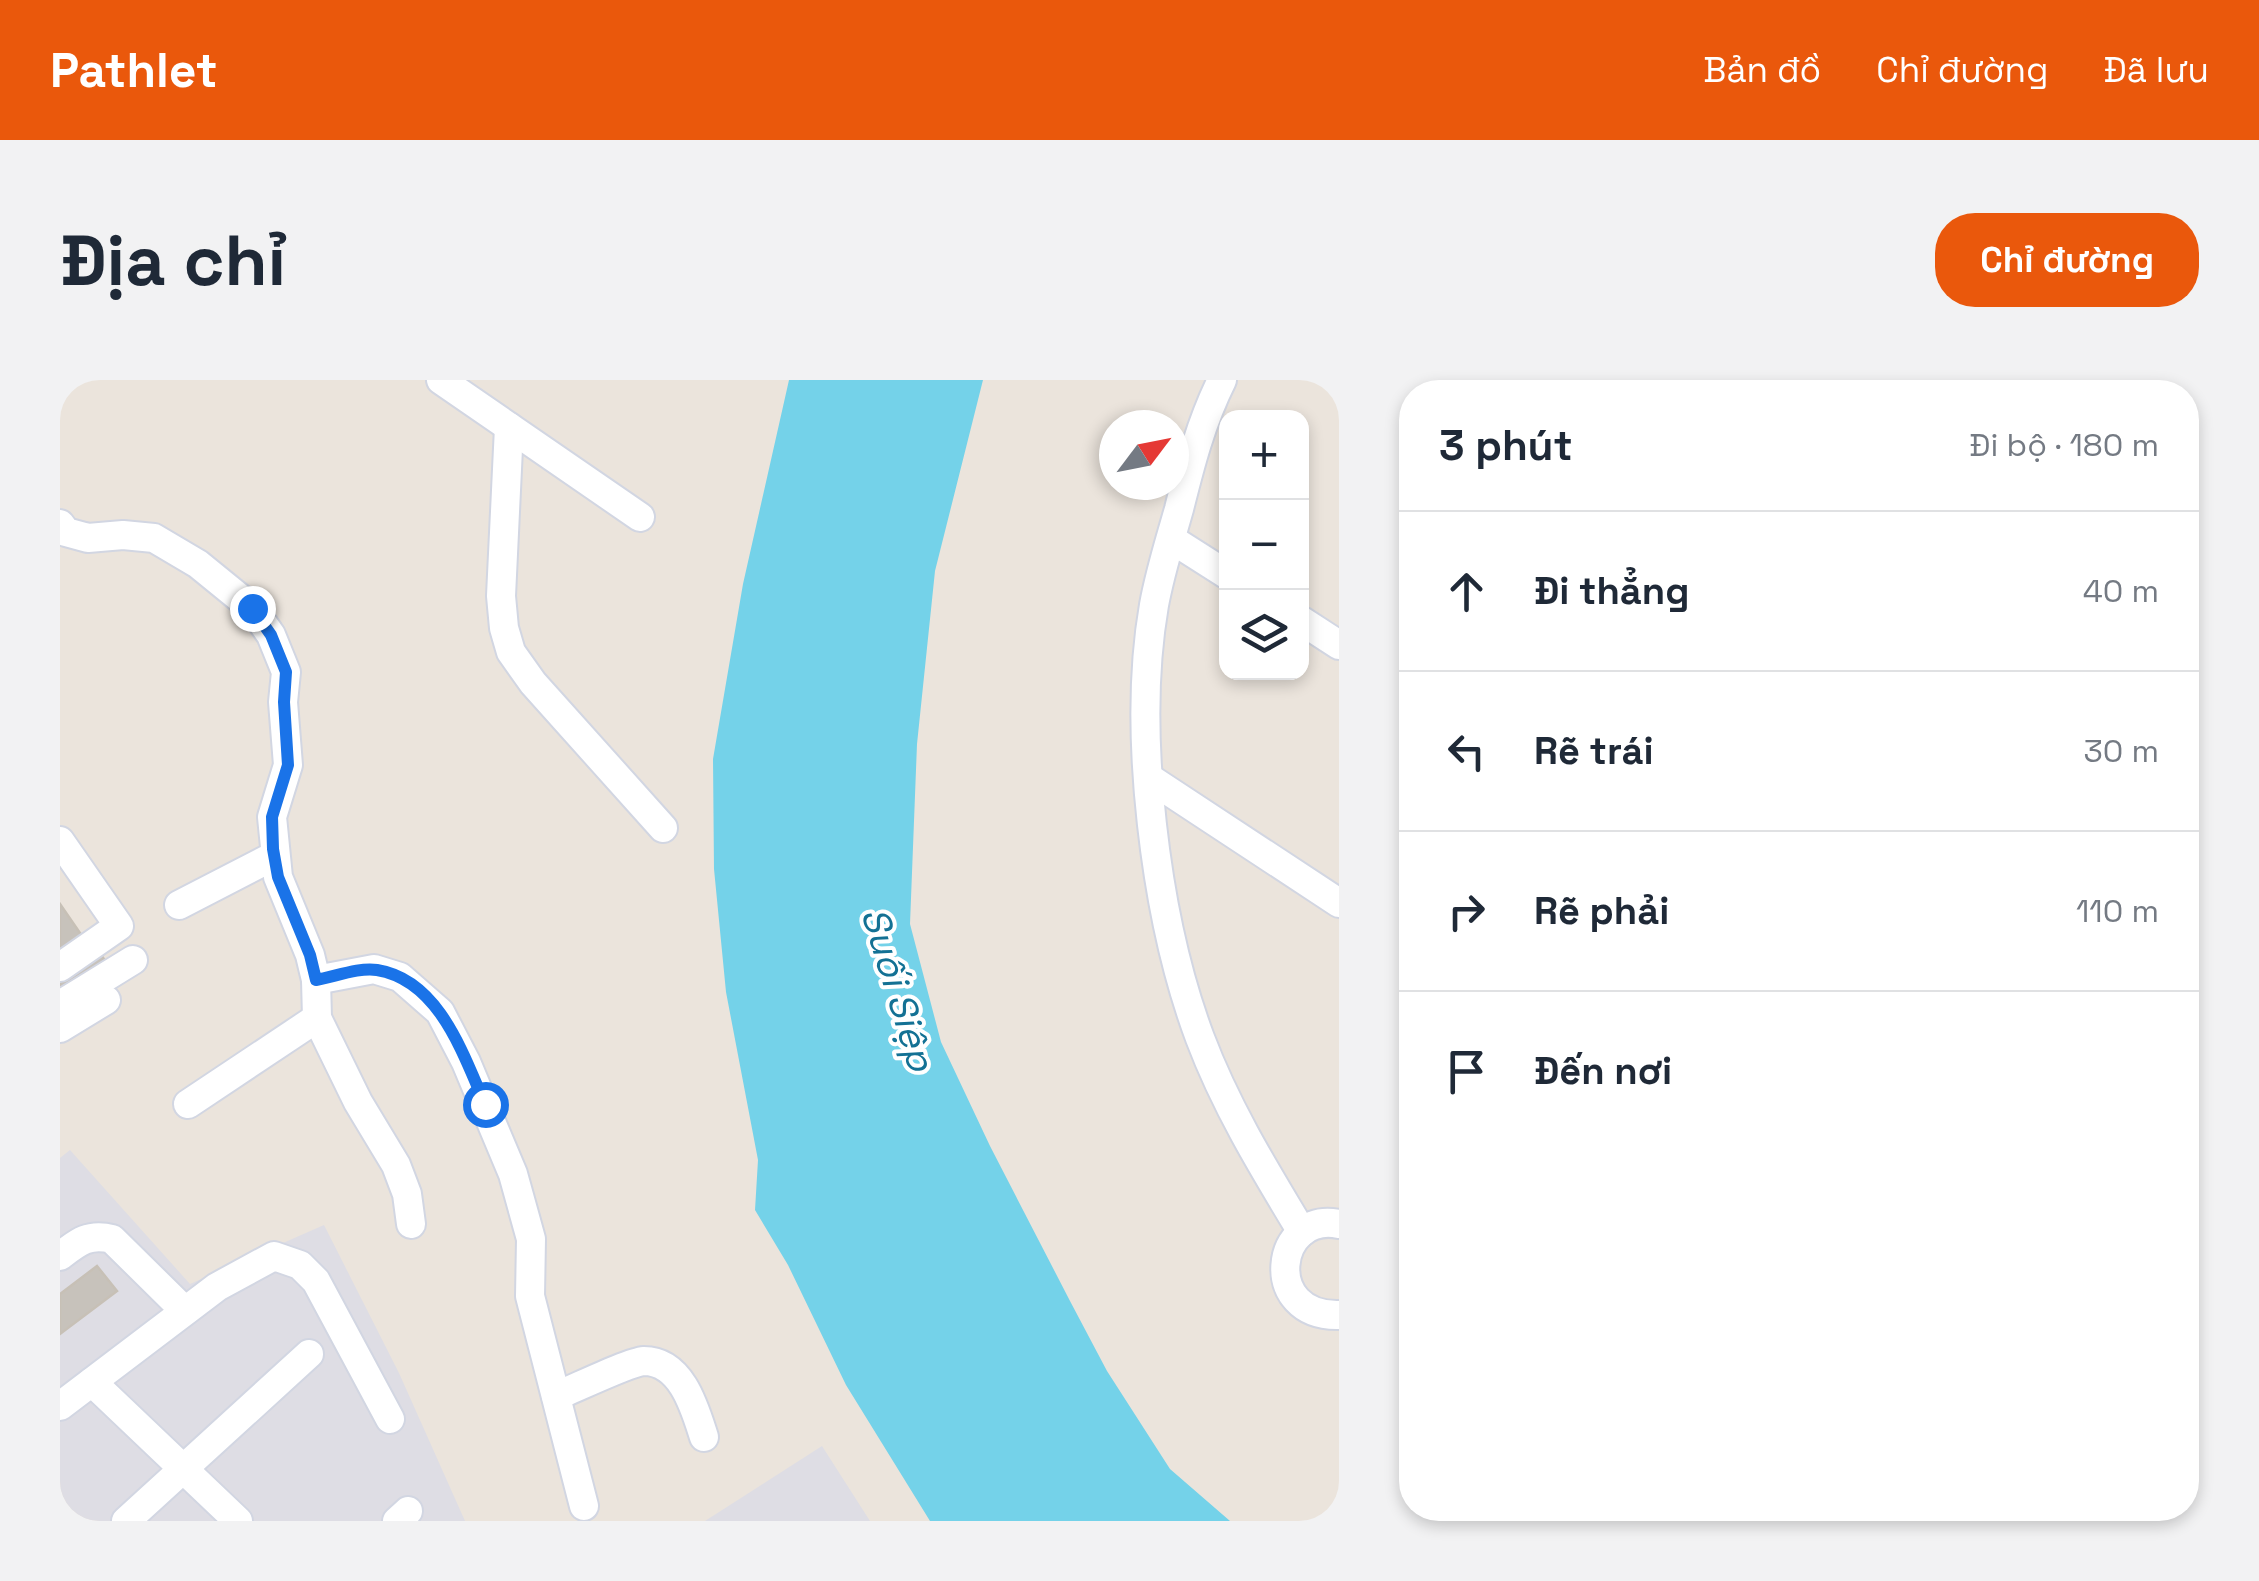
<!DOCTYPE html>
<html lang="vi">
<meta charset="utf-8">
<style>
body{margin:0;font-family:"Space Grotesk",sans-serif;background:#f2f2f3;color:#1f2937}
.controls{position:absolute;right:30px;top:30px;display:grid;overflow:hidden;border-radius:20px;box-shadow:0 5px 15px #0003}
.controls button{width:90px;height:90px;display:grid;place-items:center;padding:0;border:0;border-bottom:2px solid #e0e1e3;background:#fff;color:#1f2937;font:50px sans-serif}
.compass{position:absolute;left:1039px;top:30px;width:90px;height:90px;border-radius:50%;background:#fff;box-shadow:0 5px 15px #0003;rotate:58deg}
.stop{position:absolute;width:30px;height:30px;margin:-22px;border:8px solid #1a73e8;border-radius:50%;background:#fff}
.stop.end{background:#1a73e8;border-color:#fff;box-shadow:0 2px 10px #0008}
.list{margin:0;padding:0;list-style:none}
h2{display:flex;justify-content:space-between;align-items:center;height:130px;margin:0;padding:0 40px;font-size:42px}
h2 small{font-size:32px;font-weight:400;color:#747a83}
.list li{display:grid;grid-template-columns:65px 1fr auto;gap:30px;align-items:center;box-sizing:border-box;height:160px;padding:0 40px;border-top:2px solid #e0e1e3}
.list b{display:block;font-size:38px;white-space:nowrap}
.list em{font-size:32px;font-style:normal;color:#747a83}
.icon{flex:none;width:55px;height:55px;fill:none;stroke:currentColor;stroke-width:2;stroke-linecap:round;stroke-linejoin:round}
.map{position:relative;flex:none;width:1279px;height:1141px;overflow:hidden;border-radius:40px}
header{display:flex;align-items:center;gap:60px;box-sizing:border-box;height:140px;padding:0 50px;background:#ea580c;color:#fff}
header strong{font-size:48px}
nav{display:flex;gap:55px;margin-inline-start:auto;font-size:35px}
.intro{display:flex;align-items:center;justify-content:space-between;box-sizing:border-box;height:240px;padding:0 60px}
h1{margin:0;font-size:70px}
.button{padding:25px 45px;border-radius:40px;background:#ea580c;color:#fff;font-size:35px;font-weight:700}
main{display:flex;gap:60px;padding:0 60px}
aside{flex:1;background:#fff;border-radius:40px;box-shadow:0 5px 15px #0003}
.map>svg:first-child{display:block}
.industrial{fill:#dedde4}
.water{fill:#74d2e9}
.building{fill:#c7c2bb;stroke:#c7c0b6;stroke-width:2.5}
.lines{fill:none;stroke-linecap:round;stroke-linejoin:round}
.minor-casing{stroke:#d2d6e2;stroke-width:32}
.minor{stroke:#fff;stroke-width:28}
.route{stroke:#1a73e8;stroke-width:12}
.labels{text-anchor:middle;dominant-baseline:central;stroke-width:8;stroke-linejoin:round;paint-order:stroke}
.water-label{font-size:38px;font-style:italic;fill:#137194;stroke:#fff}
</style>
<header>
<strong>Pathlet</strong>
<nav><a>Bản đồ</a><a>Chỉ đường</a><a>Đã lưu</a></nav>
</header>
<div class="intro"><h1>Địa chỉ</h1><a class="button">Chỉ đường</a></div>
<main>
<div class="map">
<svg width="1279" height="1141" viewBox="0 0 1279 1141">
<rect width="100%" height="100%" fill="#ebe4dc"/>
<g class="industrial">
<polygon points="10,770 130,904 264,845 339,993 405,1141 0,1141 0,778"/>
<polygon points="762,1066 810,1141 645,1141"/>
</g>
<polygon class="water" points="729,0 923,0 875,191 857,364 850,544 881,662 930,766 1010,921 1047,991 1110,1089 1170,1141 870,1141 786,1005 728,885 695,830 698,780 666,612 654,489 653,379 683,204"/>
<g class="building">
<polygon points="0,524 22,556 27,553 47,584 0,615"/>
<polygon points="37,886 57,911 0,954 0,914"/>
</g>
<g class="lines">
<g class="minor-casing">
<g id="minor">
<polyline points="381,0 580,137"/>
<path d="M1162,0c-21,42 -32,85 -43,129 -9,32 -19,63 -25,96 -22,126 1,313 46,433 26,69 64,131 102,194"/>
<polyline points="449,47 441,216 444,248 451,272 473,303 603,448"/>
<polyline points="0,144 6,152 28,158 63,155 94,158 138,184 192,228 211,255 226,292 223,322 228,385 212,437 218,497 250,575 256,600 257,638 298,722 336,785 347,814 351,844"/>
<polyline points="1111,159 1166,194"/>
<polyline points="1242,241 1279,265"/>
<polyline points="1089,398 1279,523"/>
<polyline points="0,461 59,546 0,587"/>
<polyline points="119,525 214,476"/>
<polyline points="256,600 314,589 340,597 380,632 406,682 453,794 471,859 470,916 524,1126"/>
<polyline points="0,625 73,580"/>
<polyline points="0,648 46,620"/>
<polyline points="128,724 257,638"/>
<path d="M1279,844c-65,-13 -78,93 0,91"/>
<path d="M0,876c18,-14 29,-23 52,-17l73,72"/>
<polyline points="32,1002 178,1141"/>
<path d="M496,1016c18,-7 73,-34 88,-35 38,0 51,48 60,76"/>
<polyline points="0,1026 157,907 214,876 240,885 256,901 330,1039"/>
<polyline points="66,1141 249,974"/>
<polyline points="337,1141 348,1131"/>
</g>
</g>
<use href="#minor" class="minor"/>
</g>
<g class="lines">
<path class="route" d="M192,228l19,27 15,37 -2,30 4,63 -16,52 1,32 5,28 32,78 6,25c18,-3 43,-13 61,-10 62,10 86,84 108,134"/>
</g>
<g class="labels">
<g class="water-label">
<text transform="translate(838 609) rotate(73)">Suối Siệp</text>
</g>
</g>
</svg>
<div class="controls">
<button>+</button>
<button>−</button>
<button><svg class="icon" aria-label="layers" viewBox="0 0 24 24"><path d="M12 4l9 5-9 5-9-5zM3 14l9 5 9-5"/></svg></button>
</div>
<svg class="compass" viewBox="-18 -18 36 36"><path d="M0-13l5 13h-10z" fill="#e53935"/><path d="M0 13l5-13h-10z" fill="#747a83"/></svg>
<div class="stop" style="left:425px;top:724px"></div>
<div class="stop end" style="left:192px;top:228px"></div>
</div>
<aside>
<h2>3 phút<small>Đi bộ · 180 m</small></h2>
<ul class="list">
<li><svg class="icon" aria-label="ahead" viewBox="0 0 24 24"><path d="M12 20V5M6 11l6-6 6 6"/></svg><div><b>Đi thẳng</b></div><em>40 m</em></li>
<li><svg class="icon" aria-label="left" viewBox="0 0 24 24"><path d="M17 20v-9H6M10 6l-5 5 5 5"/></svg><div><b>Rẽ trái</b></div><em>30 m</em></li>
<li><svg class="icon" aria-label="right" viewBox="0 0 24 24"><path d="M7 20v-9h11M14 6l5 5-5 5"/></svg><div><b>Rẽ phải</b></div><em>110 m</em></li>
<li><svg class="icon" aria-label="arrive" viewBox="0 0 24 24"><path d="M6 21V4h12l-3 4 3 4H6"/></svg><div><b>Đến nơi</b></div></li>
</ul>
</aside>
</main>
